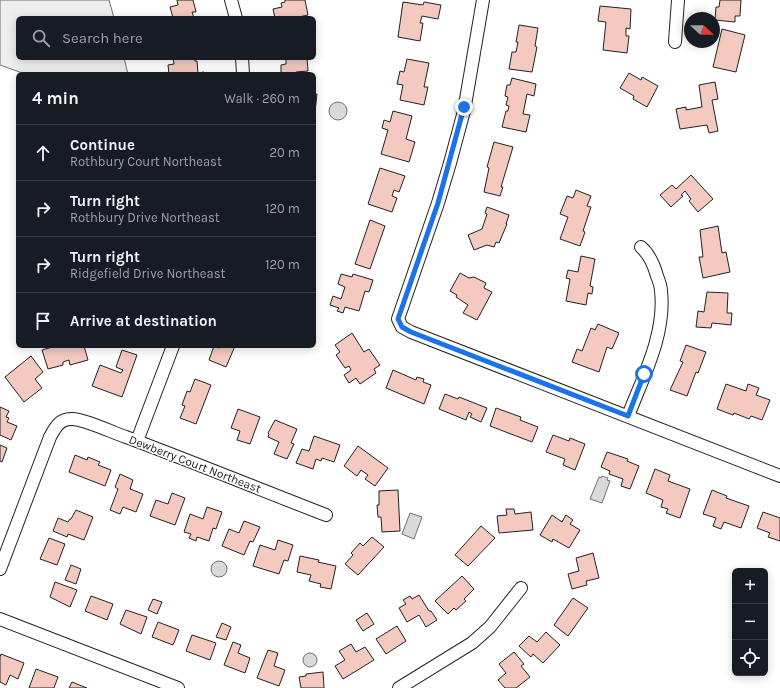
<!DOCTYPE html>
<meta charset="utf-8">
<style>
body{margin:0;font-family:Karla,sans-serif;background:#20242c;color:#f1f3f6}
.controls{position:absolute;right:12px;bottom:12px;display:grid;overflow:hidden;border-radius:6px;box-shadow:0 2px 10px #0003}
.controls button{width:36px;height:36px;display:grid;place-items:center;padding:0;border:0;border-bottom:1px solid #363941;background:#171b24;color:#f1f3f6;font:20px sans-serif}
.compass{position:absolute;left:684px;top:12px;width:36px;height:36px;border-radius:50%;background:#171b24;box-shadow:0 2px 10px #0003;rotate:111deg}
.stop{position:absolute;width:12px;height:12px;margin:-9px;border:3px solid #1a73e8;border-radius:50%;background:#fff}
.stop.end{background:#1a73e8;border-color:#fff;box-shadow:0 1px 4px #0008}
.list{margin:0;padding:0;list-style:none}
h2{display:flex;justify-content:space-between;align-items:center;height:52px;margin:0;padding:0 16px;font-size:17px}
h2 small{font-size:13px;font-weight:400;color:#9ea1a6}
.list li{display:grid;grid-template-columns:26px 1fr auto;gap:12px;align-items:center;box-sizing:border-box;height:56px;padding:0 16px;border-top:1px solid #363941}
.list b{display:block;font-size:15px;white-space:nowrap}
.list p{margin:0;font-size:13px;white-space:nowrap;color:#9ea1a6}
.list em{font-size:13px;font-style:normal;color:#9ea1a6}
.icon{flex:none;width:22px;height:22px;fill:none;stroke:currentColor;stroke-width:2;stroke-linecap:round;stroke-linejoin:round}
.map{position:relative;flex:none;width:780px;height:688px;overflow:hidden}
.search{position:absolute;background:#171b24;box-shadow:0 2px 10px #0003;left:16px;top:16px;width:300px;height:44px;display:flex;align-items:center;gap:10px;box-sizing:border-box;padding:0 14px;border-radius:6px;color:#9ea1a6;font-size:15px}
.panel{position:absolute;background:#171b24;box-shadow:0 2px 10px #0003;left:16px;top:72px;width:300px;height:276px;border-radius:6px}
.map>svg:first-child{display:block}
.green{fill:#eee;stroke:#6f6f6f}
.water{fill:#d9d9d9;stroke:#6f6f6f}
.building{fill:#f3c9c0;stroke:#222}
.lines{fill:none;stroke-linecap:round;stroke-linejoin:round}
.minor-casing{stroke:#222;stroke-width:14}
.minor{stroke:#fff;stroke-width:12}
.route{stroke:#1a73e8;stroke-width:5}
.labels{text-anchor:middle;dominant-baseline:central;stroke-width:3;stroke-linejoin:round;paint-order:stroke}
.street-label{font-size:12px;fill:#222;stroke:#fff}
</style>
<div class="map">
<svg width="780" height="688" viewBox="0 0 780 688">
<rect width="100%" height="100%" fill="#fff"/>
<polygon class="green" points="0,0 109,0 114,18 18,18 18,58 124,58 128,74 25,74 0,65"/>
<g class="water">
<circle cx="338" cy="111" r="9"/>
<polygon points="602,476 608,478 607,480 610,481 602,503 590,499 599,477 601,478"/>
<polygon points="410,513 422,517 414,539 402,534"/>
<circle cx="219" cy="569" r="8"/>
<circle cx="310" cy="660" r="7"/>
</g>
<g class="building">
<polygon points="177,0 193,0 196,12 192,12 194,18 173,18 170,7 178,5"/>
<polygon points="285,0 305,0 308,15 294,18 275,18 273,9 282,7 281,3 285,2"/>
<polygon points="720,0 741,0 740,16 735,16 735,22 715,20 716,7 719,7"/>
<polygon points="403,2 423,5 424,2 441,5 438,19 422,16 420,23 423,23 420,41 398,37"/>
<polygon points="600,6 631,9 630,29 626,28 626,36 629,36 627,53 603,50 606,22 598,21"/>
<polygon points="519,25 538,28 535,46 537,47 532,72 509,69 512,52 516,52 518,42 516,42"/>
<polygon points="722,29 745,35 736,72 713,67"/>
<polygon points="173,58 194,58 195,61 197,61 198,73 204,72 205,74 169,74 168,65 174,64"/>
<polygon points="286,58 307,58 308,71 296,72 296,74 281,74 281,65 286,64"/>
<polygon points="407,59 429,63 424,87 428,87 424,105 400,100 403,85 397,84 400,71 404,72"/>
<polygon points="629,73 641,80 642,77 658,86 647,107 633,99 634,96 620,88"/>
<polygon points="512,78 536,84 534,96 527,94 523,114 530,115 526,132 502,127 506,111 508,111 509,106 506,105 508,97 505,96 507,85 510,85"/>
<polygon points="715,82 718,99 712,100 718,131 709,133 707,125 680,129 676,109 686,107 686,110 702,107 699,85"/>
<polygon points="314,94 317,94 314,120"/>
<polygon points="393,111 412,116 406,139 415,142 409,162 381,154 388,130 382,128 384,120 390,122"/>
<polygon points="494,142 513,147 501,187 503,187 500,196 484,192 489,168 487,167"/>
<polygon points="380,168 405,176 399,192 394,190 392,196 397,198 392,212 368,204"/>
<polygon points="691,175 713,199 698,212 689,201 691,199 685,191 681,195 683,196 671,207 660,195 672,185 676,189"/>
<polygon points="576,190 591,196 587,206 591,207 583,231 585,232 580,246 560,239 568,217 560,214 567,196 573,198"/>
<polygon points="487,207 509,215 506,224 507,224 499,243 496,242 494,247 487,245 474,250 468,235 482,229 487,214 485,213"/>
<polygon points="370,220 385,226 370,269 355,264"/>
<polygon points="718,226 722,253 726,252 730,272 703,278 699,257 703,257 700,230"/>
<polygon points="581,256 595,259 590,286 593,287 592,294 588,293 586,305 566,301 570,279 566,278 568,270 578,272"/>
<polygon points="460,273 469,278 474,277 486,283 484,288 492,292 477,320 463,313 468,305 456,297 457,295 450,291"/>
<polygon points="341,274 352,277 353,274 373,280 369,292 365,291 359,311 345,307 343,313 337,311 339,308 330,305 333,296 341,299 345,287 338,284"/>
<polygon points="707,292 728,293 727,313 732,313 731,325 712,323 711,328 696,327 698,311 704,312"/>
<polygon points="598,324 619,333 612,349 607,347 599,372 572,362 577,349 582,351 591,328 595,330"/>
<polygon points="352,333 364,352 369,349 380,365 374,369 376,373 360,384 356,378 349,383 344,375 351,370 349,366 345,368 336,355 340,352 335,345"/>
<polygon points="686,345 706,352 698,373 696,372 687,396 670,390 683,362 680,361"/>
<polygon points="56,346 84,346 88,360 70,365 69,360 63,362 63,365 48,369 42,350"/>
<polygon points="214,346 219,348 220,346 235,346 226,367 209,360"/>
<polygon points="122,350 137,355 122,397 92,386 100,365 121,373 123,370 116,367"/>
<polygon points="31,356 43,372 35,379 42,388 24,402 5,377"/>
<polygon points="393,370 416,380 417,377 424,379 423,382 431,385 424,404 386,388"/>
<polygon points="195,379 211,385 196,424 180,418 185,406 182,405 187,391 190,392"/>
<polygon points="726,384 746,391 748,384 759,388 756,395 770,400 762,420 751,416 749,419 734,413 733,415 717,409"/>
<polygon points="445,394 458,399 459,397 487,408 481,422 470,417 472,414 469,412 466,420 439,409"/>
<polygon points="0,407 9,411 6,417 9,418 7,422 17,426 11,440 0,435"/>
<polygon points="496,408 521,417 520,420 538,427 532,442 490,426"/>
<polygon points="238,409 260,417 250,444 237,440 240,431 231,428"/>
<polygon points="275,420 297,429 291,443 294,444 287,459 274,454 279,442 268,437 269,434 268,433"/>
<polygon points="553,435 569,441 570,438 585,444 575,470 563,465 565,459 546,452"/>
<polygon points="314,436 340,445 334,462 322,458 321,461 316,459 313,469 296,463 302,449 309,451"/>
<polygon points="0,445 7,448 2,462 0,461"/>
<polygon points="358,446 388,468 375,486 365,479 368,475 361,470 357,476 344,466"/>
<polygon points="607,452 628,459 627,461 639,466 630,489 621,486 623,479 609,474 610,471 601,467"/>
<polygon points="75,455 87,460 88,457 100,462 98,465 111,470 105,486 69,472"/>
<polygon points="655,469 670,475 668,481 690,489 680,518 666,513 668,509 661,507 663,500 646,493"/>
<polygon points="120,474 133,480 130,489 143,494 136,512 123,507 120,514 110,510 118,489 115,487"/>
<polygon points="398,490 400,531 382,532 381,517 378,517 377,505 379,505 379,491"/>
<polygon points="712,490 727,496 726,498 749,506 741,528 724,522 721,529 713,526 716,518 703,514"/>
<polygon points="172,493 185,498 175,525 150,516 156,500 168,504"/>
<polygon points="207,507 222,512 216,529 213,528 209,541 197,537 196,541 189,538 191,534 184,532 190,514 203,519"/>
<polygon points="506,509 514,509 515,514 531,512 533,530 499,533 497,516 507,515"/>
<polygon points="76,510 93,517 84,540 68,534 67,537 53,531 58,518 68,522 70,519 71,519"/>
<polygon points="763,512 780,518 780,541 768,537 770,533 757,528"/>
<polygon points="552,515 562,522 566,515 573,520 570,524 580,530 569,548 553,539 552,542 540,535"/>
<polygon points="244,521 260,527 253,542 250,541 244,555 222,546 229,529 239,533"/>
<polygon points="481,526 495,538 468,566 455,555"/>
<polygon points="372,537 384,547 358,575 345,564 353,555 351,553 360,543 363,546"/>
<polygon points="49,538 65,544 57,565 40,559"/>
<polygon points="278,540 293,545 288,561 284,560 279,574 253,566 260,545 275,550"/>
<polygon points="593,553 599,578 586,581 587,585 572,589 568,574 579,571 576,558"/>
<polygon points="300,556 319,560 318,562 336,566 331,589 320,587 321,584 309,581 311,575 297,572"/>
<polygon points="71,565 81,569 76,584 65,580"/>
<polygon points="462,576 474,589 464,599 466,601 456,610 454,608 448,614 435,601"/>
<polygon points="55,582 77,590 70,607 50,597"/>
<polygon points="419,595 429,611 431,611 437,620 426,627 419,615 407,622 399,608 406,604 403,600 410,596 412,599"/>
<polygon points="91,596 113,604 107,620 85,611"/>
<polygon points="573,598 588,608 568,636 554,625"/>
<polygon points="153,599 162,602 157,614 148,610"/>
<polygon points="126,610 147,617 141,634 120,624"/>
<polygon points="367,613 374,624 363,631 356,620"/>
<polygon points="158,622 179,630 173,645 152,637"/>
<polygon points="222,623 231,627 226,640 216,637"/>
<polygon points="397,626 406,641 386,654 376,639"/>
<polygon points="546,632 560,645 543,663 533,654 531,657 519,646 529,636 537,642"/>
<polygon points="192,635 216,643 210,660 186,651"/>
<polygon points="233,642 241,645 238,653 250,658 245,673 224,665"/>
<polygon points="351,644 356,652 365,647 374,660 343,679 335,666 345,660 339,651"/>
<polygon points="268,650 278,653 274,666 285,670 279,686 257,678"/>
<polygon points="514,652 524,664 521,666 530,677 516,688 505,688 498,680 506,673 499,664"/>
<polygon points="1,654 24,663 18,679 10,675 6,685 0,682 0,657"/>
<polygon points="36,669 58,677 54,688 29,688"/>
<polygon points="323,672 324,688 301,688 299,677 306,676 306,674"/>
<polygon points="72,682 87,688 69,688"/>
</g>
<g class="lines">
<g class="minor-casing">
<g id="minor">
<polyline points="231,0 236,18"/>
<polyline points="483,0 464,111 450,163 438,203 398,319 402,327 411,332 780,476"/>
<polyline points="675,42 678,0"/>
<polyline points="242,58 243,74"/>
<path d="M628,416c15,-39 38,-82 33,-125 0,-5 -2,-10 -4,-15 -3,-11 -7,-21 -16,-29"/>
<polyline points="137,441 173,346"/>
<path d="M0,569l50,-132c5,-9 9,-18 21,-18 11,-1 43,14 55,18 67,25 133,52 200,78"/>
<polyline points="0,619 178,688"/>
<polyline points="399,688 472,643 490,627 521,588"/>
</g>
</g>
<use href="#minor" class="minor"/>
</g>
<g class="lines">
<polyline class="route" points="464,107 438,203 398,319 402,327 411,332 628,416 644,374"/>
</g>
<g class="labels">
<g class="street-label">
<text transform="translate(195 464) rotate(21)">Dewberry Court Northeast</text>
</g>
</g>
</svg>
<div class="controls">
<button>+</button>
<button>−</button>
<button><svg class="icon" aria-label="locate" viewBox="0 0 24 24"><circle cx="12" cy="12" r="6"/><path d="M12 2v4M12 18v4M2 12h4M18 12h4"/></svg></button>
</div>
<svg class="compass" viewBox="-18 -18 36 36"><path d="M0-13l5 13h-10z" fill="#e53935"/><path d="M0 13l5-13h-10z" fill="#9ea1a6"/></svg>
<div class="stop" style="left:644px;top:374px"></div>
<div class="stop end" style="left:464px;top:107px"></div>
<div class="search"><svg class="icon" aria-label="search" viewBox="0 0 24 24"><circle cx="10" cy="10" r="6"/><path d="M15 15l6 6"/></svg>Search here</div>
<section class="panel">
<h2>4 min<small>Walk · 260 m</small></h2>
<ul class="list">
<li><svg class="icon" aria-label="ahead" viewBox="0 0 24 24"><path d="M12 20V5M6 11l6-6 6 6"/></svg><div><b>Continue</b><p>Rothbury Court Northeast</p></div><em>20 m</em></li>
<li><svg class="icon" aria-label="right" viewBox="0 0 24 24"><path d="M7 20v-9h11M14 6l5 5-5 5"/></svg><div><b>Turn right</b><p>Rothbury Drive Northeast</p></div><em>120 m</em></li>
<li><svg class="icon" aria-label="right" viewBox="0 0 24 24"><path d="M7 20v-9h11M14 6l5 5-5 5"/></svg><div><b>Turn right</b><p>Ridgefield Drive Northeast</p></div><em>120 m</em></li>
<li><svg class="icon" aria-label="arrive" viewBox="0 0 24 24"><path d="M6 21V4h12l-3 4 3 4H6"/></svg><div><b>Arrive at destination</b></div></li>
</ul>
</section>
</div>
